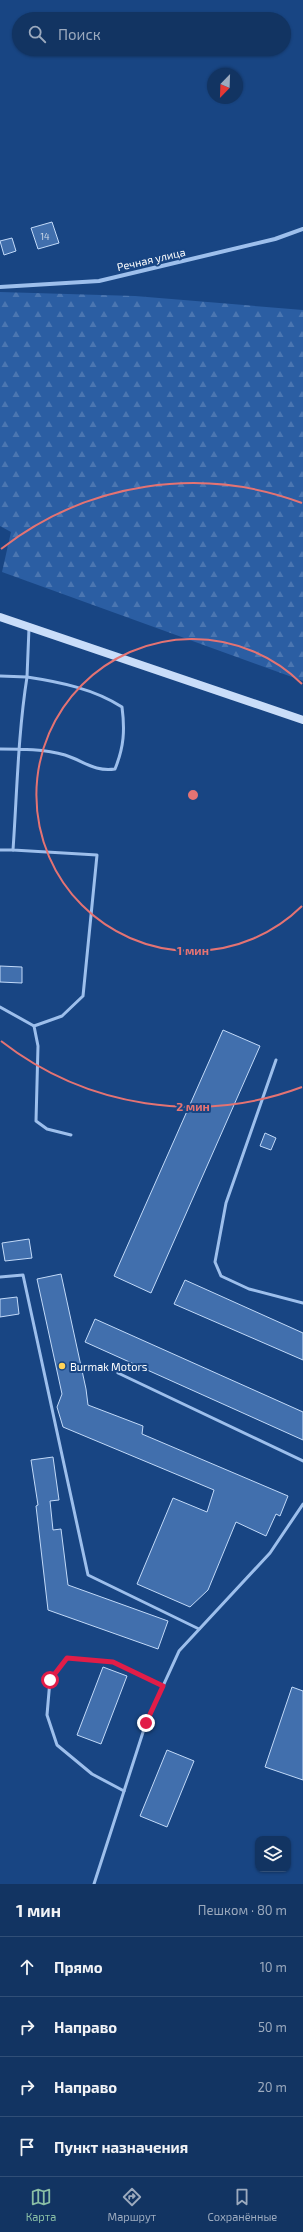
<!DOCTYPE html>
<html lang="ru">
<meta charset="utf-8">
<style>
body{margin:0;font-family:"Exo 2",sans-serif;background:#1b3c68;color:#f1f3f6}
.controls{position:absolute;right:12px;bottom:12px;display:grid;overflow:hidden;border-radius:8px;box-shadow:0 1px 3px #0004}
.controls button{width:36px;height:36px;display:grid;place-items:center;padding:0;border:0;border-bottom:1px solid #314f77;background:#123462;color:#f1f3f6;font:20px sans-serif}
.compass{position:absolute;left:207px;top:68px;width:36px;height:36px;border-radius:50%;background:#123462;box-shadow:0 1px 3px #0004;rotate:203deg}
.stop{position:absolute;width:12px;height:12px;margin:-9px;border:3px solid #e11d48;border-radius:50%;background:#fff}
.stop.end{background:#e11d48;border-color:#fff;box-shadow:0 1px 4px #0008}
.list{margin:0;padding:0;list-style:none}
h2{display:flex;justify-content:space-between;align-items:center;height:52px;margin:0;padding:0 16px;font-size:17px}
h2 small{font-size:13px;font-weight:400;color:#9caabe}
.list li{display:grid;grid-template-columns:26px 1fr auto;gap:12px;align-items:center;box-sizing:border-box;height:60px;padding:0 16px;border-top:1px solid #314f77}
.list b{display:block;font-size:15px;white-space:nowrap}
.list em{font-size:13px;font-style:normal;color:#9caabe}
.icon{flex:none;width:22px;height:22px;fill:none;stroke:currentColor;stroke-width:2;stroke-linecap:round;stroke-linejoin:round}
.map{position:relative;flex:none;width:303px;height:1884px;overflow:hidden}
.search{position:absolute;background:#123462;box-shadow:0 1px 3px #0004;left:12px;right:12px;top:12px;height:44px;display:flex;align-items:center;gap:10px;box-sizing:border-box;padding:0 14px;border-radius:22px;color:#9caabe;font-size:15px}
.sheet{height:292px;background:#123462}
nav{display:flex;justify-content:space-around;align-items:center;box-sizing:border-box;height:56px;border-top:1px solid #314f77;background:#123462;font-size:11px;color:#9caabe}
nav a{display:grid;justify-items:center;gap:2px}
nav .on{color:#8abfa5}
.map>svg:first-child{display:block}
.forest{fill:url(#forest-firs)}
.building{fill:#416fad;stroke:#c2daf9}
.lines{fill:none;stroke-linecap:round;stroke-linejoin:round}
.lane{stroke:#9dbfec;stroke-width:3}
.street{stroke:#9dbfec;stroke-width:4}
.secondary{stroke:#c9ddf9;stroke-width:8}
.route{stroke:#e11d48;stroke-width:5}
.ring{fill:none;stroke:#e47373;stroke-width:2}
.poi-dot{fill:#ffd358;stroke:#184583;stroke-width:1.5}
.labels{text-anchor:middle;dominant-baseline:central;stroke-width:4;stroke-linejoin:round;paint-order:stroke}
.number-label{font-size:9px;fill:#d0dbea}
.street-label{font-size:11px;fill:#fff;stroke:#184583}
.poi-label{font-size:11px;fill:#fff;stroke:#184583;text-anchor:start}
.centre{fill:#e47373;stroke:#184583;stroke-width:2}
.ring-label{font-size:12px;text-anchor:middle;font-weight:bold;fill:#e47373;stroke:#184583;stroke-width:4;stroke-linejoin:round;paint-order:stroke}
</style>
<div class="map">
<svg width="303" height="1884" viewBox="0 0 303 1884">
<defs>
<pattern id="forest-firs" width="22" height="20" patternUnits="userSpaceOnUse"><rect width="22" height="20" fill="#2b5ea3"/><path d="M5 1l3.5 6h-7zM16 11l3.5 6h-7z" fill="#4b76b1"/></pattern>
</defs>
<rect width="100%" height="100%" fill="#184583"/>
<polygon class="forest" points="0,292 135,296 303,310 303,681 2,572 11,532 0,526"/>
<g class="building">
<polygon points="52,222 59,243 38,249 31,228"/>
<polygon points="12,238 16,251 4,255 0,241"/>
<polygon points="0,966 22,967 22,983 0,982"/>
<polygon points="223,1030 260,1046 151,1293 114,1276"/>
<polygon points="265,1133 276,1138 271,1150 260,1146"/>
<polygon points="29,1239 32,1258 5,1261 2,1243"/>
<polygon points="61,1274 86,1389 88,1405 143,1426 142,1434 288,1496 280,1516 276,1514 266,1536 236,1522 208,1590 190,1607 137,1584 173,1498 207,1512 214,1490 63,1427 57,1407 62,1394 37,1279"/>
<polygon points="185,1280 303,1333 303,1360 174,1304"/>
<polygon points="17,1297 19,1314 0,1317 0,1299"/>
<polygon points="95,1319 303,1412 303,1440 85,1342"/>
<polygon points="53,1457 59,1500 50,1501 53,1530 61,1529 68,1585 168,1621 158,1649 48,1610 36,1506 38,1505 31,1460"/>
<polygon points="103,1667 127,1676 101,1744 77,1735"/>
<polygon points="292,1687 303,1691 303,1780 265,1767"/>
<polygon points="167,1750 194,1761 167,1827 140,1816"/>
</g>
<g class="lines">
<g class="lane">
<polyline points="0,676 27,677 29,628"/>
<path d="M0,749c21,0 45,0 65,6 19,6 29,17 50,14 9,-22 10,-39 7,-62 -28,-18 -62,-25 -95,-30 -9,57 -10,116 -14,173l84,5 -14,141 -21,20 -28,10 4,20 -2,75 11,8 24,6"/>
<polyline points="0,850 13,850"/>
<polyline points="0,1007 34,1026"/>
<polyline points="276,1060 226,1203 215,1262 221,1276 249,1289 303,1303"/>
<polyline points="0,1277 23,1275 88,1575 199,1629"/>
<polyline points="118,1373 303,1461"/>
<polyline points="124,1791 92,1774 57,1745 47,1715 50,1680 67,1658 113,1662 163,1686"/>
<polyline points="94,1884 146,1723 179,1651 270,1553 303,1504"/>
</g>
<polyline class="street" points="0,287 99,281 275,239 303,229"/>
<polyline class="secondary" points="0,617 303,720"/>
</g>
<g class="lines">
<polyline class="route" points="50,1680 67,1658 113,1662 163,1686 146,1723"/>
</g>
<g class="ring">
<path d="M302 906A156 156 0 1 1 302 684"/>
<path d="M302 1087A312 312 0 0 1 1 1041M1 549A312 312 0 0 1 302 503"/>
</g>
<circle class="poi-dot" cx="62" cy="1366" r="4"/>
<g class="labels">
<g class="number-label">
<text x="45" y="236">14</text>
</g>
<g class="street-label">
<text transform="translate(151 259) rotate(-13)">Речная улица</text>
</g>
<g class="poi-label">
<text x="70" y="1366">Burmak Motors</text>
</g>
</g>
<circle cx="193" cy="795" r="6" class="centre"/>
<g class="ring-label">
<text x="193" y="955">1 мин</text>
<text x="193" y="1111">2 мин</text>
</g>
</svg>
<div class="controls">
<button><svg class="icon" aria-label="layers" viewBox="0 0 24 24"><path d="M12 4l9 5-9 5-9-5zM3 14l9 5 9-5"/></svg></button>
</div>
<svg class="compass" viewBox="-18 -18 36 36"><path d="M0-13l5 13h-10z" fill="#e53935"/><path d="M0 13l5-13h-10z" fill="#9caabe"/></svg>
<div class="stop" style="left:50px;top:1680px"></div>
<div class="stop end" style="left:146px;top:1723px"></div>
<div class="search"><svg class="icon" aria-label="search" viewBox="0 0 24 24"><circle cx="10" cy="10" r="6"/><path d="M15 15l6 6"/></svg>Поиск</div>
</div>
<section class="sheet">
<h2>1 мин<small>Пешком · 80 m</small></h2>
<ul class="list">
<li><svg class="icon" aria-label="ahead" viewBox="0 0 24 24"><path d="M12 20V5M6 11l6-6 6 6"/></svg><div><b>Прямо</b></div><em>10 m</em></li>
<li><svg class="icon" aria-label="right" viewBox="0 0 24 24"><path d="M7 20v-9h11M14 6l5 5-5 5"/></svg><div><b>Направо</b></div><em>50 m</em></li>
<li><svg class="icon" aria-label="right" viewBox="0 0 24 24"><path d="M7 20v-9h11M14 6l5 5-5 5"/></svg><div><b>Направо</b></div><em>20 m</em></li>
<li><svg class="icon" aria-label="arrive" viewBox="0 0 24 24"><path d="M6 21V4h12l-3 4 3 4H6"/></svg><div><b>Пункт назначения</b></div></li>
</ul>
</section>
<nav>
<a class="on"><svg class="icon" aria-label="map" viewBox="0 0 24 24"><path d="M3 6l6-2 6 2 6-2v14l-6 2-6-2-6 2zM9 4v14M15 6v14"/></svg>Карта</a>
<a><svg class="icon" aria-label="directions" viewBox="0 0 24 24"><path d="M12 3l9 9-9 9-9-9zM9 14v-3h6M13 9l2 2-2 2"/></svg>Маршрут</a>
<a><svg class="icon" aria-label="saved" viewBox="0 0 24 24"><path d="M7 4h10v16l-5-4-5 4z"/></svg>Сохранённые</a>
</nav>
